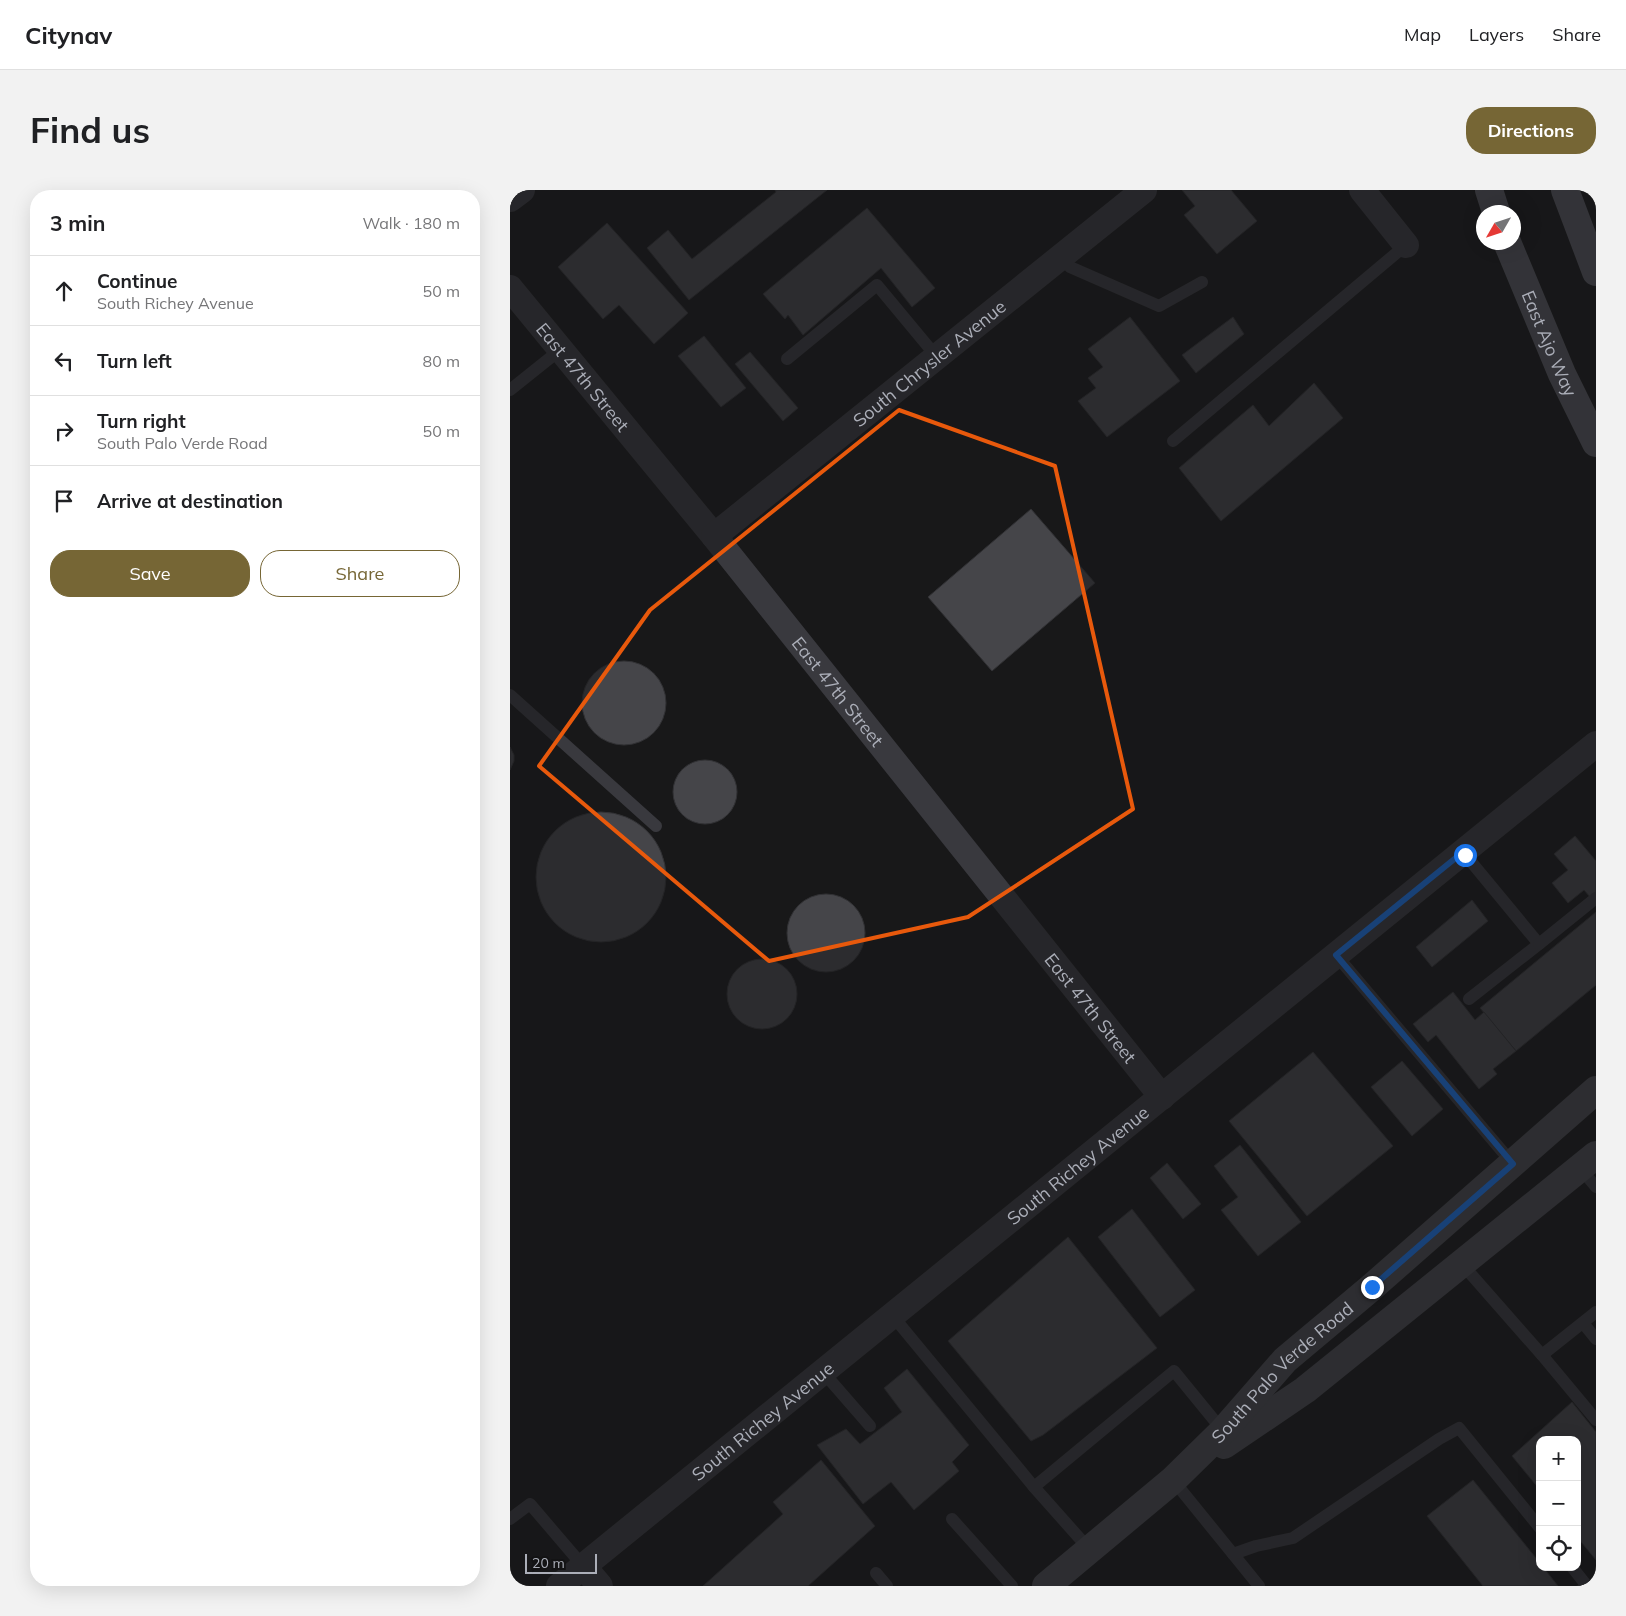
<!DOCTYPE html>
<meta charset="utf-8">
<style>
body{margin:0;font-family:Mulish,sans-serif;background:#f2f2f2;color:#202124}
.controls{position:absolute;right:15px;bottom:15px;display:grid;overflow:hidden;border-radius:10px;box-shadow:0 5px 20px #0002}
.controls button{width:45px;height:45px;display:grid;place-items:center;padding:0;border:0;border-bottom:1px solid #e0e0e0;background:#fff;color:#202124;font:25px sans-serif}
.compass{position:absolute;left:966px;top:15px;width:45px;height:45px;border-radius:50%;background:#fff;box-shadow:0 5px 20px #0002;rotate:231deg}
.scale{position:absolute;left:15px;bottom:12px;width:72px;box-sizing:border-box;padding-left:5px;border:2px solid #abaeb8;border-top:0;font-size:14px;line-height:18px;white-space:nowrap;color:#abaeb8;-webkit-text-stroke:4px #131314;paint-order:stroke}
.stop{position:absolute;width:15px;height:15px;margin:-11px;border:4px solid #1a73e8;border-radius:50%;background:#fff}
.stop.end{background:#1a73e8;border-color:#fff;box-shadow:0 1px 5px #0008}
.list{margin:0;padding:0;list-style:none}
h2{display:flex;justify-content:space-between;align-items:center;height:65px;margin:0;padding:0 20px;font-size:21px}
h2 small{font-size:16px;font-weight:400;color:#757577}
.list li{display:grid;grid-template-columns:32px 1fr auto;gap:15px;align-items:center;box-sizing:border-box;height:70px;padding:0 20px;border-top:1px solid #e0e0e0}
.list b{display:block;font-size:19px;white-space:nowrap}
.list p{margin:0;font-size:16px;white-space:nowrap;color:#757577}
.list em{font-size:16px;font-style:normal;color:#757577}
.actions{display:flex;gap:10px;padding:15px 20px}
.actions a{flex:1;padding:11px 0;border:1px solid #766635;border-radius:20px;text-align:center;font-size:18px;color:#766635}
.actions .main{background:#766635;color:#fff}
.icon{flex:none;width:28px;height:28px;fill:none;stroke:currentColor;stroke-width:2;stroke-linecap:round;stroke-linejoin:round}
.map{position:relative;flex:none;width:1086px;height:1396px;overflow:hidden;border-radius:20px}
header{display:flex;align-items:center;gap:30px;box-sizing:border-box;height:70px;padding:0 25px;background:#fff;border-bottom:1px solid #e0e0e0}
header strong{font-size:24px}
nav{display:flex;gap:28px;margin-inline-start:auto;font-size:18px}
.intro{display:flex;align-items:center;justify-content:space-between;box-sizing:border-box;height:120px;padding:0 30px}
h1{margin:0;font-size:35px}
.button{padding:12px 22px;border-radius:20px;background:#766635;color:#fff;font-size:18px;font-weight:700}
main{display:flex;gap:30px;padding:0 30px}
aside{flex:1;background:#fff;border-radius:20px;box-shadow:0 5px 20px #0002}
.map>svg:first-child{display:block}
.building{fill:#454549;stroke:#323235}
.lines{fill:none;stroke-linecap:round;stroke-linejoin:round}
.service{stroke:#39393e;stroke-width:12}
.minor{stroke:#39393e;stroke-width:26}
.secondary{stroke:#47484e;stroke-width:28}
.primary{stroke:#55565d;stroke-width:28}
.route{stroke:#1a73e8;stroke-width:6}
.marked{fill:none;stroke:#e8590c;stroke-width:4;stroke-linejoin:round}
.labels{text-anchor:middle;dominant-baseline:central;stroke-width:4;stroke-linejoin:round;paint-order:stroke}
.street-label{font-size:18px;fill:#abaeb8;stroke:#131314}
</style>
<header>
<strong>Citynav</strong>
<nav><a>Map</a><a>Layers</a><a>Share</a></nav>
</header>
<div class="intro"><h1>Find us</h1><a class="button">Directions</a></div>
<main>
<aside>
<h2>3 min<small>Walk · 180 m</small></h2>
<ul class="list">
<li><svg class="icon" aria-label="ahead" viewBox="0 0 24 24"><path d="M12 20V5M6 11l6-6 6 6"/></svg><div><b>Continue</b><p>South Richey Avenue</p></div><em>50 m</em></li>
<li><svg class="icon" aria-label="left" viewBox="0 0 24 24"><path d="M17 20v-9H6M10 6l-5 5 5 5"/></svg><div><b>Turn left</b></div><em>80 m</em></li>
<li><svg class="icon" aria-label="right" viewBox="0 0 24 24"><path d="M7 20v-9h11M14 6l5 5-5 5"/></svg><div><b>Turn right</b><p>South Palo Verde Road</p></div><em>50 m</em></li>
<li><svg class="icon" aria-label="arrive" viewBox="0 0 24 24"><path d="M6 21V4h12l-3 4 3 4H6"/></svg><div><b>Arrive at destination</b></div></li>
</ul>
<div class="actions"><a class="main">Save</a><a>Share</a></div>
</aside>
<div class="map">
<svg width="1086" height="1396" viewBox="0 0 1086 1396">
<rect width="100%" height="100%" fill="#181819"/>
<g class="building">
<polygon points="265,0 317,0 179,110 137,58 158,40 182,69 266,2"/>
<polygon points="672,0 721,0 747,31 707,64 674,25 685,16"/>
<polygon points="357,18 425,98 402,117 371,78 293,145 278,125 275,129 253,104"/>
<polygon points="97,33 178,123 144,154 109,115 93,129 48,77"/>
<polygon points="620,127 670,191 597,247 568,211 586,198 578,188 593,177 578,159"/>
<polygon points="723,127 734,144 686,183 672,165"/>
<polygon points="194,146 236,198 211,217 168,166"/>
<polygon points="240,162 288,218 273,231 225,174"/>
<polygon points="804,193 833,228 711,331 669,278 743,215 759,236"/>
<polygon points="521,319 585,393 482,481 418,407"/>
<circle cx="114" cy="513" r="42"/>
<polygon points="0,557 4,565 4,571 0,580"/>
<circle cx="195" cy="602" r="32"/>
<circle cx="91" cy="687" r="65"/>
<polygon points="1065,646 1086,671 1086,702 1080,707 1074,700 1058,713 1042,693 1058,680 1044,664"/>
<circle cx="316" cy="743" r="39"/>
<polygon points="962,710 978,731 922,777 906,757"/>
<polygon points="1086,722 1086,795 1006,861 970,818"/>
<circle cx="252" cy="804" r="35"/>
<polygon points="943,802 965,830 974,822 1006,861 983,879 987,884 969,899 926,845 918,852 903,834"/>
<polygon points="803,862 883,956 797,1026 719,931"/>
<polygon points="892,871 933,919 902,946 861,897"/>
<polygon points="730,955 791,1032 748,1066 711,1020 728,1007 704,976"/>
<polygon points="657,973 691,1014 673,1029 640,988"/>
<polygon points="622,1019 685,1100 650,1127 588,1047"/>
<polygon points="558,1047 647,1158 533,1245 521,1251 438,1151"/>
<polygon points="397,1179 459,1255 442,1272 449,1281 404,1320 381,1292 353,1314 307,1255 336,1239 350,1254 392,1222 374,1198"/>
<polygon points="1062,1212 1086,1242 1086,1370 1067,1347 1067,1250 1030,1250 1030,1300 1002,1266"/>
<polygon points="311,1270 365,1336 298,1396 193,1396 273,1324 263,1312"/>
<polygon points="963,1290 1030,1373 1030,1377 1033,1377 1048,1396 973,1396 917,1326"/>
</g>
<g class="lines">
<g class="service">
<polyline points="551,66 560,77 649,116 692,92"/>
<polyline points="277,169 367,95 426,166"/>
<polyline points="0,200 50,160"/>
<polyline points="663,251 896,55"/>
<polyline points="0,505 146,636"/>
<polyline points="953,662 1029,754 959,809"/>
<polyline points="1029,754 1086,708"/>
<polyline points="826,765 1003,974"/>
<polyline points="1070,978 1086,997"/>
<polyline points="952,1074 1032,1165 1086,1230"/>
<polyline points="382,1125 524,1297 580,1360"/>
<polyline points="1073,1133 1086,1149"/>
<polyline points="1032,1165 1086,1122"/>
<polyline points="313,1182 360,1236"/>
<polyline points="663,1290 749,1396"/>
<polyline points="524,1297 664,1181 713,1241"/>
<polyline points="0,1329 20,1314 73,1376"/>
<polyline points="442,1329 502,1396"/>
<polyline points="723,1364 746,1356 783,1348 929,1249 949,1238 1030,1338"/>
<polyline points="1062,1377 1077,1396"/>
<polyline points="366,1383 377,1396"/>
</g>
<g class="minor">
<polyline points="852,0 896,55"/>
<polyline points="0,9 12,0"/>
<path id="s1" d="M0,98l204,248 448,561"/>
<path id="s2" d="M204,346l430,-346"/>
<polyline points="73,1376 90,1396"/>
<path id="s3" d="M49,1396l1037,-842"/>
</g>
<g class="secondary">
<polyline points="714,1255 795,1200 1086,965"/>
<path id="s4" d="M536,1396l127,-106 50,-49 62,-71 87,-73 224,-197"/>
</g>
<g class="primary">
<polyline points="979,0 986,22"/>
<polyline points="1055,0 1086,82"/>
<path id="s5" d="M997,52l55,132 34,69"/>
</g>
</g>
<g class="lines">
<polyline class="route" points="862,1097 1003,974 826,765 953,662 955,665"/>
</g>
<path d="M0 0H1086V1396H0ZM389,220l156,56 78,343 -165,108 -199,44 -230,-195 111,-156z" fill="#181819" fill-opacity=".55" fill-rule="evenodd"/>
<path class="marked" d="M389,220l156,56 78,343 -165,108 -199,44 -230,-195 111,-156z"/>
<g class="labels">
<g class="street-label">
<text stroke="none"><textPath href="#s5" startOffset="110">East Ajo Way</textPath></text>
<text stroke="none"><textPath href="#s2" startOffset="276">South Chrysler Avenue</textPath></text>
<text stroke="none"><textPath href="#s1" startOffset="115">East 47th Street</textPath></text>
<text stroke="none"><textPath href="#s1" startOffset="520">East 47th Street</textPath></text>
<text stroke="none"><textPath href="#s1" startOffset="925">East 47th Street</textPath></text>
<text stroke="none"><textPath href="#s3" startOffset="668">South Richey Avenue</textPath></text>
<text stroke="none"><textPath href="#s4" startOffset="319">South Palo Verde Road</textPath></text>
<text stroke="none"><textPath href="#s3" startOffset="262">South Richey Avenue</textPath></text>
</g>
</g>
</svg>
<div class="controls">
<button>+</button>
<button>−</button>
<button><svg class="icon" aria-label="locate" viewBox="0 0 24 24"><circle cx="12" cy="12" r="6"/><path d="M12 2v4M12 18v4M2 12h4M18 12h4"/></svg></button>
</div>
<svg class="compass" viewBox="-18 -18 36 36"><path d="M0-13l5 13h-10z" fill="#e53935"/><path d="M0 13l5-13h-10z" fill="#757577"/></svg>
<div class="scale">20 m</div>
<div class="stop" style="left:955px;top:665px"></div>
<div class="stop end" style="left:862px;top:1097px"></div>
</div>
</main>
